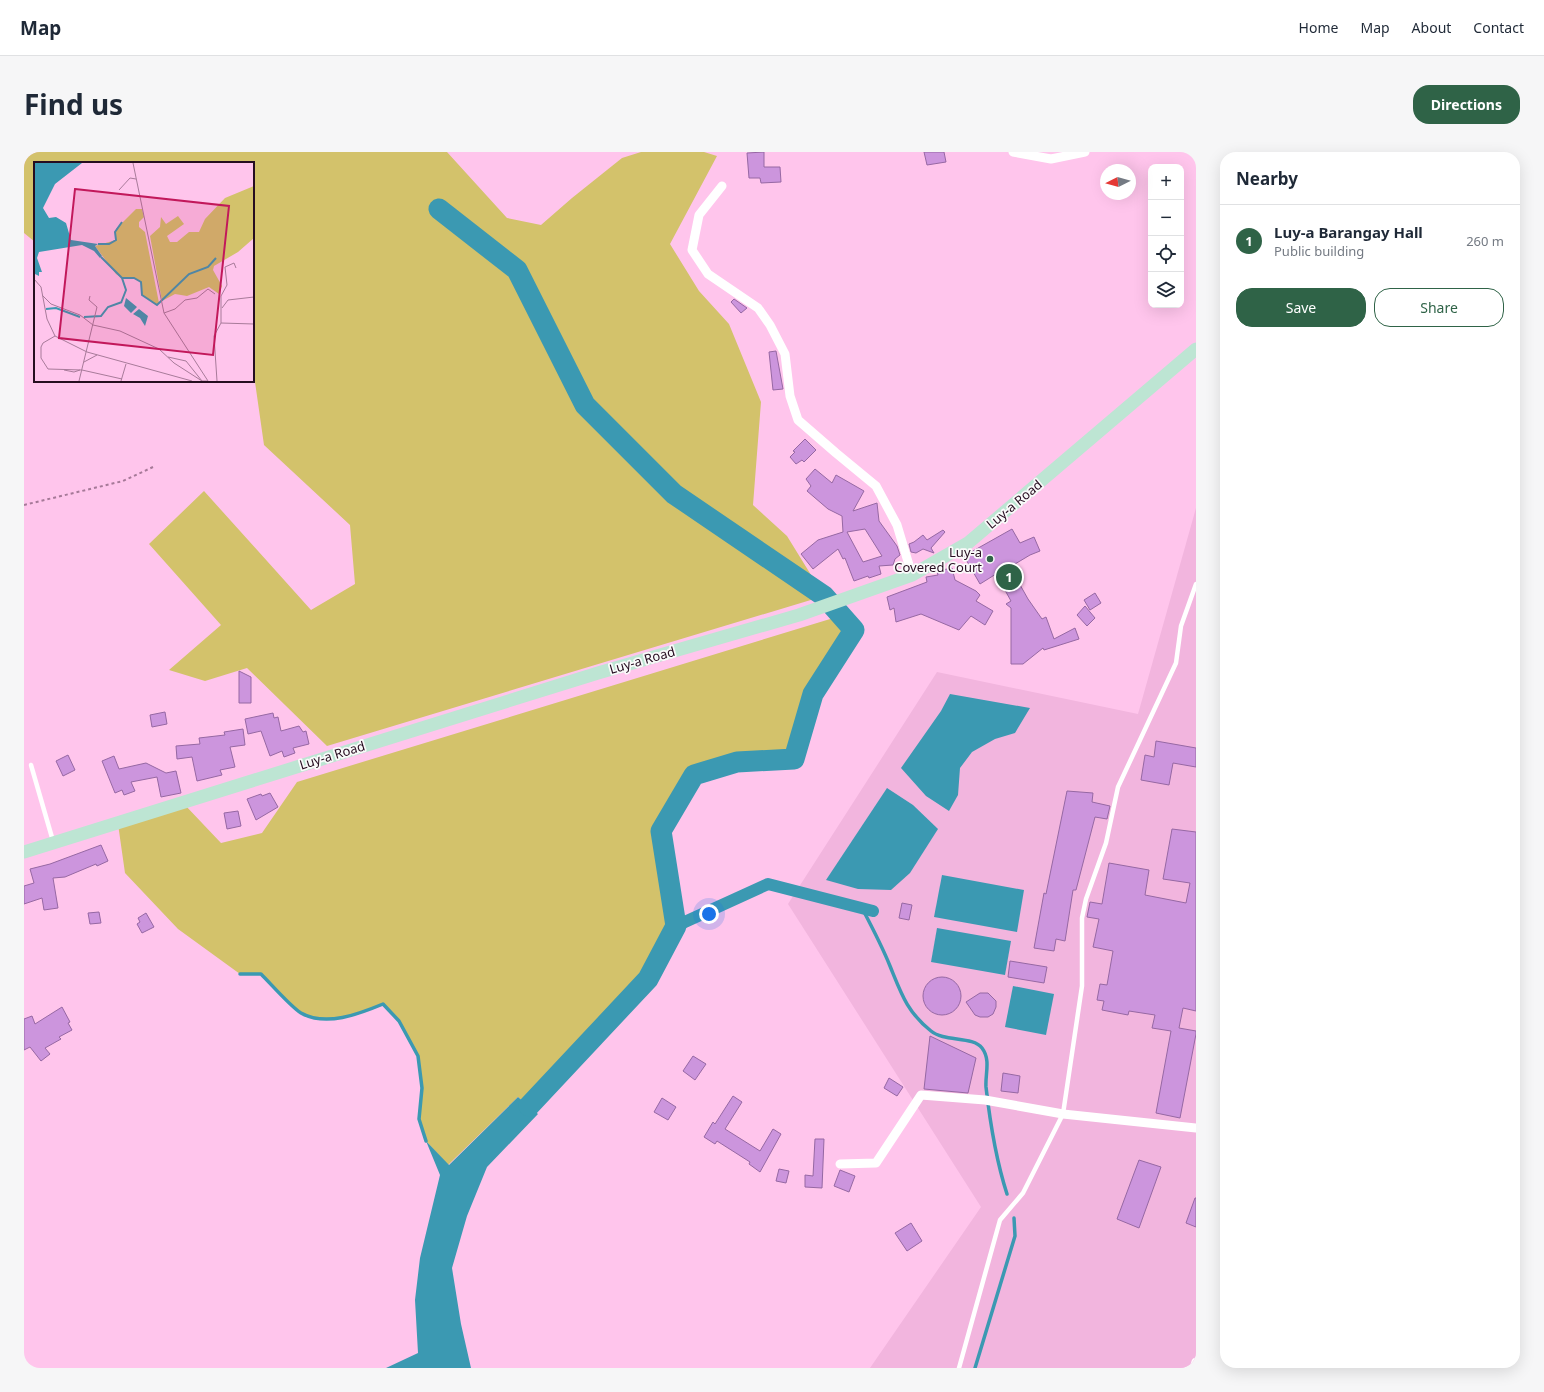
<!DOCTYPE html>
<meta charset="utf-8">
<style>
body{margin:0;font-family:"Noto Sans",sans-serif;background:#f6f6f7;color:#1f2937}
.controls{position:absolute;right:12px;top:12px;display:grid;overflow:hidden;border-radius:8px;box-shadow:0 4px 16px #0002}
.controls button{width:36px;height:36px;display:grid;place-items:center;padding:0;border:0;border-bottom:1px solid #e0e1e3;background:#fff;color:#1f2937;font:20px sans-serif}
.compass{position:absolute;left:1076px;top:12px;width:36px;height:36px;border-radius:50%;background:#fff;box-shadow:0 4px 16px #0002;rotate:264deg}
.you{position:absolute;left:685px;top:762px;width:14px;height:14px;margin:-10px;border:3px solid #fff;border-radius:50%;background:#1a73e8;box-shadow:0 0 0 6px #1a73e833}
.badge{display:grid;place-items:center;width:26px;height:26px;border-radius:50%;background:#2f6347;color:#fff;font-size:13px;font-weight:700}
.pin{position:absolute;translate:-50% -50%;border:2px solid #fff;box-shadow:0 1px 4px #0006}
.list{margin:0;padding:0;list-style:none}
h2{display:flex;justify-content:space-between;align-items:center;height:52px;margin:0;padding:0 16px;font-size:17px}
h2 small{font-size:13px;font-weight:400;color:#747a83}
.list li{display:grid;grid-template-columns:26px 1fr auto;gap:12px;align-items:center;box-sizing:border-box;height:72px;padding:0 16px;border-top:1px solid #e0e1e3}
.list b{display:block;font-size:15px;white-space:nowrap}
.list p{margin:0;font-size:13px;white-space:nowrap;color:#747a83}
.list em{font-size:13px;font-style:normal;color:#747a83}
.actions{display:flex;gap:8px;padding:12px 16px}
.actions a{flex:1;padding:9px 0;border:1px solid #2f6347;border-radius:16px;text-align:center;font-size:14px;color:#2f6347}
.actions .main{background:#2f6347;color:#fff}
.icon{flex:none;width:22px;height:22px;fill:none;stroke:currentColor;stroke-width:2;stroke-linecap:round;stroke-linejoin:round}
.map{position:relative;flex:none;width:1172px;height:1216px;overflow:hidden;border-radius:16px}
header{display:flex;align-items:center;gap:24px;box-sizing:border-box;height:56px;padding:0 20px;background:#fff;border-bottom:1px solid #e0e1e3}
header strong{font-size:19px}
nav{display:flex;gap:22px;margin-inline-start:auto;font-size:14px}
.intro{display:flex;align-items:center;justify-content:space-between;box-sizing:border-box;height:96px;padding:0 24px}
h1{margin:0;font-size:28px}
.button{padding:10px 18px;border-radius:16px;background:#2f6347;color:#fff;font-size:14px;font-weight:700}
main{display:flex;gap:24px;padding:0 24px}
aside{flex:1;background:#fff;border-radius:16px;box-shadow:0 4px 16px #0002}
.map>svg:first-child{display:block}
.built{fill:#f2b5de}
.green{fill:#d3c26b}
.water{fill:#3b99b2}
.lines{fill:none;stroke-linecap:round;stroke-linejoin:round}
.stream{stroke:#3b99b2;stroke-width:3.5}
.canal{stroke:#3b99b2;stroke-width:12}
.river{stroke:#3b99b2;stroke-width:21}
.building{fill:#cc95dd;stroke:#9668a3;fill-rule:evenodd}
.path{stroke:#a67998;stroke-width:2;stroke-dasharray:3 3;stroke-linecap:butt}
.lane{stroke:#fff;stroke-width:4.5}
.street{stroke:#fff;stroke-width:9}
.secondary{stroke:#bde5d3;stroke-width:13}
.poi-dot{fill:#2f6347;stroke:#fafafa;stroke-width:1.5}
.labels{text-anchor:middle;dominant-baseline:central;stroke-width:3.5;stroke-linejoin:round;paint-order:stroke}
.street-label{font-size:13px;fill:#260d20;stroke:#fafafa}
.poi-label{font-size:13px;fill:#260d20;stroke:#fafafa;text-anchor:end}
.inset-river{fill:none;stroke:#3b99b2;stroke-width:2}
.inset-road{fill:none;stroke:#a87b9a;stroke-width:1}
.view{fill:#c2185b;fill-opacity:0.15;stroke:#c2185b;stroke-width:2}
.inset-edge{fill:none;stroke:#260d20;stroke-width:2}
</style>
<header>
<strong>Map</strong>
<nav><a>Home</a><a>Map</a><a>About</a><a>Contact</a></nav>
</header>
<div class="intro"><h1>Find us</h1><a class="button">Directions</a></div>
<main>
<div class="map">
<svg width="1172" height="1216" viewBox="0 0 1172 1216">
<rect width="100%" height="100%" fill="#ffc5ec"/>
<polygon class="built" points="1172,356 1172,1216 846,1216 957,1055 764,752 913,520 1114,562"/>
<g class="green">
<polygon points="0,0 423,0 483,66 517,73 548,46 598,6 617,0 680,0 693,4 646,92 675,139 705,172 737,250 729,353 763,384 800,444 303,594 223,516 181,529 145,518 197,473 125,392 180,339 287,458 331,432 326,373 240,293 229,216 229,11 11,11 11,90 0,81"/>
<path d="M816,464l14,14 -41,64 -19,65 -57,3 -43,13 -33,56 15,95 -28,53 -119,127 -11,-9 -70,68 -22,-24 -7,-22 3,-31 -4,-32 -19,-35 -15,-16c-25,9 -58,22 -83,8 -10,-6 -30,-29 -40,-38l-21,-1 -62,-45 -53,-56 -7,-49 66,-20 37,39 41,-10 35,-51z"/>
</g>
<g class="water">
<polygon points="926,542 1006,556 991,581 971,587 948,600 936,616 934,643 925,659 902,644 877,616 917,559"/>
<polygon points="863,636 889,653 914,677 886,721 867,738 834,737 802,728"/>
<polygon points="918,723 1000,738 993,780 910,765"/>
<polygon points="913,776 987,789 981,823 907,810"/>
<polygon points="989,834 1030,842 1022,883 981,875"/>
<polygon points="494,945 514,962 463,1015 443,1064 428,1116 437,1172 447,1216 362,1216 394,1201 391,1148 396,1106 416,1023 402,989 425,1013"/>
</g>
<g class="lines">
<g class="stream">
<path d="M838,756c10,19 20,38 28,58 11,27 17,46 41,65 13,11 42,5 51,17 9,12 3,26 4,39 4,35 10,73 21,107"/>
<path d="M216,822h21c10,10 30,33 40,39 25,14 58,1 82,-9l16,17 19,35 4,32 -3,31 7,22"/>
<polyline points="951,1216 991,1084 990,1066"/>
</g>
<polyline class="canal" points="652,774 744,732 849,759"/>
<polyline class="river" points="415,57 493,118 561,253 650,342 800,444 830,478 789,542 770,607 713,610 670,623 637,679 652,774 624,827 505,954"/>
</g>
<g class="building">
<polygon points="740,0 740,15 756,15 757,30 737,31 736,26 725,26 723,1"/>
<polygon points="900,0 920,0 922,10 903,13"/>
<polygon points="710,147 723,156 717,161 707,150"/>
<polygon points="752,199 759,237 749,238 745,200"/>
<polygon points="781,287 792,298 780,310 778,308 772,312 766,305 771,300 769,299"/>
<path d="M791,317l17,14 4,-8 28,16 -11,20 24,-8 2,18 18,25 3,9 -5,4 -2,6 -14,1 2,8 -12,4 -1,-2 -14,5 -9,-23 -2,1 -5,-10 -25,20 -12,-15 17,-14 25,-8 -1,-16 -14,-7 -21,-18 4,-5 -5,-7zM841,377l17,27 -19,6 -16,-30z"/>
<polygon points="988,377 996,391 1010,385 1016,399 1006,403 986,415 1004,447 1018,467 1022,465 1030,487 1051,476 1055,487 1020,498 1019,496 999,512 987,512 987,456 982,452 987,449 972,422 956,432 940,404"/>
<polygon points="919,378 921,380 907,396 910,401 899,397 892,401 887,400 885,392 890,390 899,383 903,388"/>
<polygon points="928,416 931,428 952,439 956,443 952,449 969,459 961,473 947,464 935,478 897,462 872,470 870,456 866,458 863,445 903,430 902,425 914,423 913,419"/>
<polygon points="1071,441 1077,451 1066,458 1060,448"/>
<polygon points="1061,454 1071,466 1063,474 1053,463"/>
<polygon points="215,519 227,525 227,551 215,551"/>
<polygon points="141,560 143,572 128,575 126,563"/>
<polygon points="249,561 250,566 254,565 257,579 275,574 279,580 282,579 285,592 269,596 271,601 260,605 258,599 246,604 237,579 224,582 221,567"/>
<polygon points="219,577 221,593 206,595 211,615 196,618 198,623 173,629 168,605 153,607 152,594 176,592 175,586 201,583 200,580"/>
<polygon points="1132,589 1172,596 1172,615 1149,611 1145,633 1117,628 1121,603 1130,605"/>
<polygon points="44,603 51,618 39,624 32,609"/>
<polygon points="90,604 95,617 122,611 142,621 152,619 157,641 137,645 133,625 107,630 111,639 100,643 98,638 91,641 78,609"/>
<polygon points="1043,639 1069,641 1068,650 1086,654 1083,667 1071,665 1052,738 1049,738 1041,789 1032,787 1030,799 1010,796 1020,741 1022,742"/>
<polygon points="246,641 254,655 232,668 223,647 237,642 238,644"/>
<polygon points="214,659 217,674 203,677 200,661"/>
<polygon points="1148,677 1172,680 1172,859 1159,856 1155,876 1172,879 1172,882 1156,966 1132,961 1147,879 1128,876 1131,863 1105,859 1104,863 1078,858 1080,849 1073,848 1076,832 1083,833 1089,799 1069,795 1075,767 1063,765 1066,750 1078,752 1085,711 1125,718 1121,743 1162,751 1166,731 1139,727"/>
<polygon points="77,693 84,709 73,714 72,712 41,725 29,726 34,756 20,758 18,746 0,752 0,734 10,731 6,717 26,712"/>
<polygon points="878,751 888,753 885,768 875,766"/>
<polygon points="75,760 77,771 66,772 64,761"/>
<polygon points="122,761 130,775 118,781 113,772 116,770 114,766"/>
<polygon points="986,809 1023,815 1020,831 984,825"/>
<circle cx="918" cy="844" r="19"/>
<polygon points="956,841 964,841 972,849 972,855 969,862 964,865 956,865 951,863 942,850"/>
<polygon points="38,855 46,870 44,871 48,878 35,885 37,887 21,896 26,902 17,909 6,895 0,898 0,867 8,864 11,872"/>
<polygon points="906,884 952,906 944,941 900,937"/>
<polygon points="669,904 682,912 671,928 659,919"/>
<polygon points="979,921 996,924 994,941 977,939"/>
<polygon points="865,926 879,935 873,944 860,936"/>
<polygon points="709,944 718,950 701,977 736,999 749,977 757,982 736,1020 725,1012 726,1010 693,989 691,992 680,985 689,970 691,972"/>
<polygon points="638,946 652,955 644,968 630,960"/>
<polygon points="791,987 800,987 798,1036 781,1035 781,1023 789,1024"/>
<polygon points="1115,1008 1137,1015 1115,1076 1093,1067"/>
<polygon points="755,1017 765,1019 762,1031 752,1029"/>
<polygon points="816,1018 831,1024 825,1040 810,1034"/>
<polygon points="1171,1046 1172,1046 1172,1075 1162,1071"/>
<polygon points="887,1071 898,1089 883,1099 871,1081"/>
</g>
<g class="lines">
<polyline class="path" points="0,353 99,329 129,315"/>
<g class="lane">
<polyline points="7,613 29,689"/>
<polyline points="935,1216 976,1068 999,1041 1039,962 1058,834 1058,766 1062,747 1082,691 1094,635 1152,511 1157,474 1172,432"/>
</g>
<g class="street">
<polyline points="989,0 1027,7 1061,0"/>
<polyline points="698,34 675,63 668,98 684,122 734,156 746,173 761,202 766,244 774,268 812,301 852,334 873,373 888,423"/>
<polyline points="816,1012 852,1011 897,943 961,948 1039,962 1172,976"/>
<polyline points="1170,1216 1172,1210"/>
</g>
<polyline class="secondary" points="0,700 574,521 775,463 888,423 944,391 1172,197"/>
</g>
<circle class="poi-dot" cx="966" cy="407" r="4"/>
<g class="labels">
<g class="street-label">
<text transform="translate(990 352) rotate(-40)">Luy-a Road</text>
<text transform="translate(618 508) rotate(-16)">Luy-a Road</text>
<text transform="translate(308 603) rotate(-17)">Luy-a Road</text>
</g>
<g class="poi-label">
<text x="958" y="400">Luy-a<tspan x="958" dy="15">Covered Court</tspan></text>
</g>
</g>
<g transform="translate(10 10)">
<rect width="220" height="220" fill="#ffc5ec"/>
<path d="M220,24v52l-16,14 -24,14 -1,4 9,16 -3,8 -10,-7 -22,9 -12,-2 -13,7 -12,-65 10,-9 1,-10 5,7 12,-8 6,8 -17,12 3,6h7l12,-10h10l6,-13 20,-21zM102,47h6l2,8 -5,5v5l6,5 14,71 -2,2 -15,-10 -1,-13 -7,-4h-12l-6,-4 -21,-28 21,-6v-11z" fill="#d3c26b"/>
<path d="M0,1h48l-27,21 -12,24 6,10 7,-1 10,6 5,17 27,4 -3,2 7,10 -2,2 -6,-7 -12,-6 -43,7 -2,6 5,14h-3v4l-4,-2zM92,136l11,9 -6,6 -7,-7zM105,147l9,7 -3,10 -5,-8 -7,-4z" fill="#3b99b2"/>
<path class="inset-river" d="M64,82h11l7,-4 -1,-8 7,-10M67,95l21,21h12l7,4 1,13 15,10 32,-31 19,-7 8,-9M87,141l5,-13 -4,-12M12,147l10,-1 24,9M50,155l17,-1 7,-9 14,-5"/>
<path class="inset-road" d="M99,1l31,150 44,68M85,28l11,-12 6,1M0,117l7,8 6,32 8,17 32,16 105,29M8,133l9,9 29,11 13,10 27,6 39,18 15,14 28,18h6M188,146l6,-8 26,-3M130,151l11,-4 10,-9 12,-2 11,-9 7,5M187,161l33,1M21,174l-12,7 -2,4v11l7,11 34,1 40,9M134,195l18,4 16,20M50,200l13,-7M30,208l10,2 6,-2M45,219l18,-74 -8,-7 1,-4M87,219l5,-17M183,219l-3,-45 7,-13v-27l6,-11 -2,-18 9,-4 2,5"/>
<path class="view" d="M41,27l154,17 -16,149 -154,-17z"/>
<rect width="220" height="220" class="inset-edge"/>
</g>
</svg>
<div class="controls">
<button>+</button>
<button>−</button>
<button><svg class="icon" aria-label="locate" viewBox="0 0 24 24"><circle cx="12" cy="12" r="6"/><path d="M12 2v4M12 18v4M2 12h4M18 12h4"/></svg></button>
<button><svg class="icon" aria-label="layers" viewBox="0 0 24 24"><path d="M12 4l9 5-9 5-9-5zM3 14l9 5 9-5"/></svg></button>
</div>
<svg class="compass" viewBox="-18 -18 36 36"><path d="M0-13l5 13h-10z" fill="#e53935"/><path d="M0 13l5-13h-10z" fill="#747a83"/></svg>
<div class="you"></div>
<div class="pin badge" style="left:985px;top:425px">1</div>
</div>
<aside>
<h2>Nearby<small></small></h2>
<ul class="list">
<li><span class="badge">1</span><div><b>Luy-a Barangay Hall</b><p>Public building</p></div><em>260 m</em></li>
</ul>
<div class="actions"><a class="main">Save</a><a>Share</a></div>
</aside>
</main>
